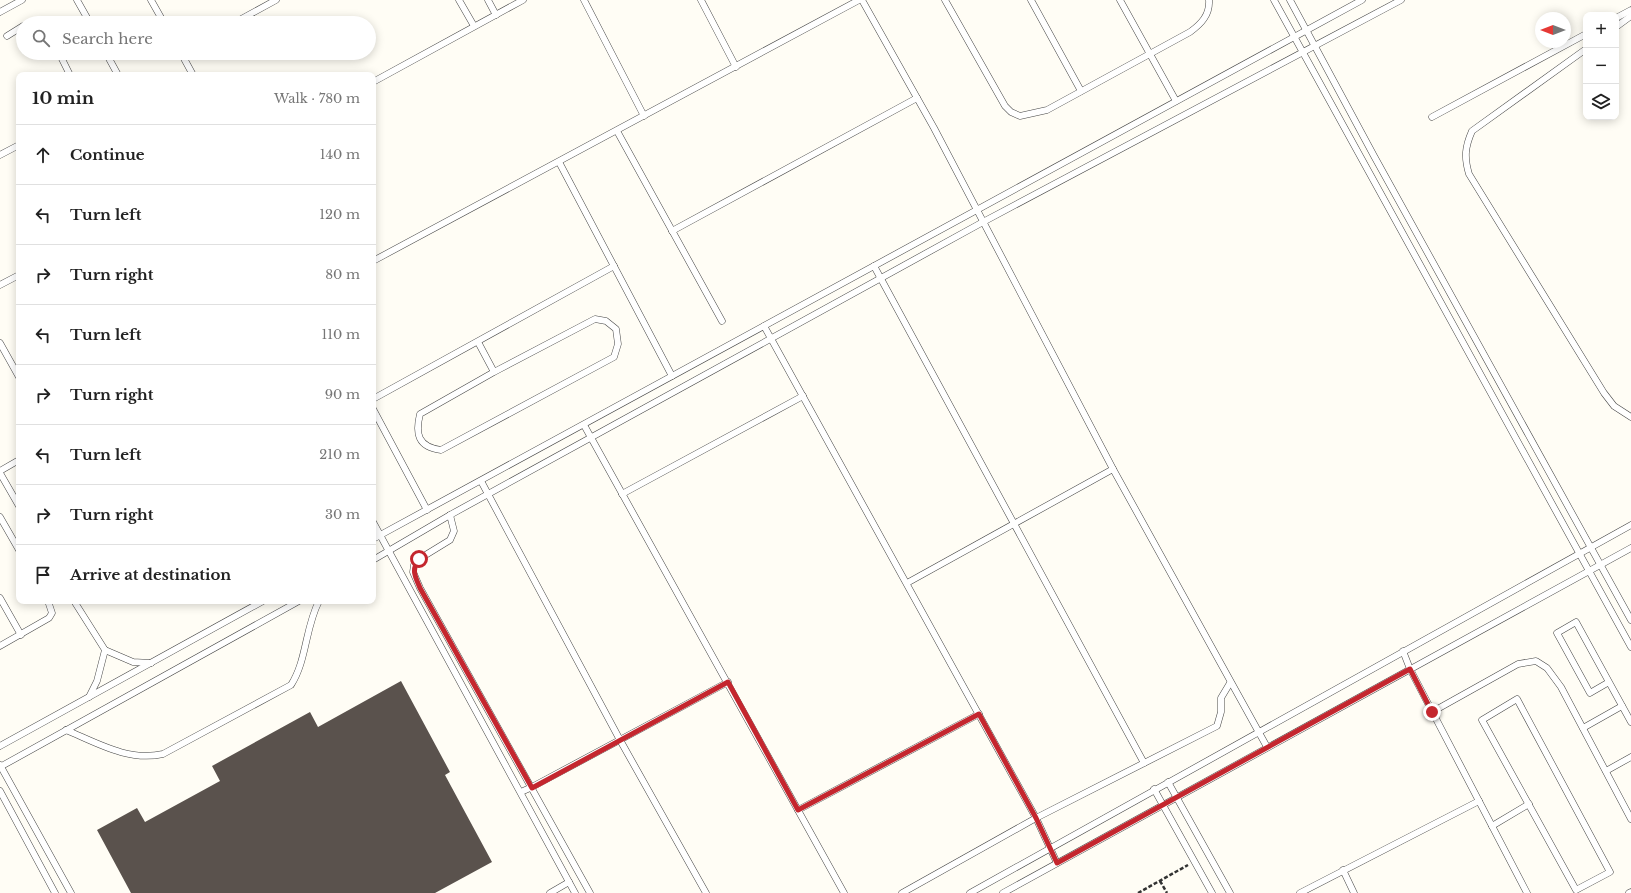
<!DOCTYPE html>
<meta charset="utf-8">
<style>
body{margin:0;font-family:"Libre Baskerville",serif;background:#f6f6f6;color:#222}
.controls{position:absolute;right:12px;top:12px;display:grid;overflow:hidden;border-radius:8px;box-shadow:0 2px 10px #0003}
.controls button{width:36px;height:36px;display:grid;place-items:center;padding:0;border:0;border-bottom:1px solid #e0e0e0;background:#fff;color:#222;font:20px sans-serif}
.compass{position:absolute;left:1535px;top:12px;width:36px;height:36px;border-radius:50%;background:#fff;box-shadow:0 2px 10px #0003;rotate:270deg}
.stop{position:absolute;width:12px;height:12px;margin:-9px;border:3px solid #c4262e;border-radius:50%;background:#fff}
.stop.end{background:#c4262e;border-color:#fff;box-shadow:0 1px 4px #0008}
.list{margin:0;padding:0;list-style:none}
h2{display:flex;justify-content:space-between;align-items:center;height:52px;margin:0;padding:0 16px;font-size:17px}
h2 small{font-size:13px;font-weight:400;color:#767676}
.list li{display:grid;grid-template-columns:26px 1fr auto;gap:12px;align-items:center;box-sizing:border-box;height:60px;padding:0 16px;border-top:1px solid #e0e0e0}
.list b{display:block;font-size:15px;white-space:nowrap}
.list em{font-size:13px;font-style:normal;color:#767676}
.icon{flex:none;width:22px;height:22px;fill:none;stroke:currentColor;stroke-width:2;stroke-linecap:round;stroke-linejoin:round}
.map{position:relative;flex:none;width:1631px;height:893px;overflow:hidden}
.search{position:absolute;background:#fff;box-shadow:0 2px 10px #0003;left:16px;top:16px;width:360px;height:44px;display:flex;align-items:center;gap:10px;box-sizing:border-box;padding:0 14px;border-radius:22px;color:#767676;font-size:15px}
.panel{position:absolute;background:#fff;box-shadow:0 2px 10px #0003;left:16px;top:72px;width:360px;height:532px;border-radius:8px}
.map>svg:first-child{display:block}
.building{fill:#5a524d}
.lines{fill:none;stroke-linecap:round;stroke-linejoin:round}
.lane-casing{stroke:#444;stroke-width:7}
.path{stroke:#333;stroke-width:2.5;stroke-dasharray:4 2;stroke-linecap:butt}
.lane{stroke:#fff;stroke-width:6}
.route{stroke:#c4262e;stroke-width:5}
</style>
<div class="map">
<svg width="1631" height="893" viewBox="0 0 1631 893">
<rect width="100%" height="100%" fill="#fffdf5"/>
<polygon class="building" points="401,681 450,772 445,775 492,862 435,893 131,893 97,830 137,808 145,822 220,781 212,766 310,712 318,727"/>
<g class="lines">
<g class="lane-casing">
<g id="lane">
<polyline points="77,0 90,23"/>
<polyline points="151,0 164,23"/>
<polyline points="459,0 474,26"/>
<polyline points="488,0 496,15"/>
<polyline points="584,0 644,116"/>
<polyline points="701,0 736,67"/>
<polyline points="862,0 934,128 1113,469 1267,747"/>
<path d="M945,0l60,106 6,6 9,4 27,-6 143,-78c11,-8 20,-17 19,-32"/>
<polyline points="1031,0 1081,91"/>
<polyline points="1120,0 1176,101"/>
<polyline points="1274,0 1631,647"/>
<polyline points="1290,0 1374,156 1631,620"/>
<polyline points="0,12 22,0"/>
<polyline points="1616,18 1631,10"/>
<polyline points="30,23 39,23"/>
<polyline points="234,23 276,0"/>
<polyline points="1616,27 1631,16"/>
<polyline points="7,36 23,26"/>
<path d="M1586,49l-114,82c-7,16 -8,26 -3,43l135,219 10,13 17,11"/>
<polyline points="59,53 70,75"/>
<polyline points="106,53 118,75"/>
<polyline points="181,53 193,75"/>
<polyline points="373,82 523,0"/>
<polyline points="1432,117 1586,34"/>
<polyline points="617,131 722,321"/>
<polyline points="0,155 19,145"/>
<polyline points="559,162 672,376"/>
<polyline points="672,231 917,98"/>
<polyline points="373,261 859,0"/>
<polyline points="874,266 1144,763"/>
<polyline points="0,285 19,275"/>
<polyline points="764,326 1036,818 1057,863"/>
<path d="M478,342l16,30 101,-53 11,2 10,8 2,15 -4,13 -173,93c-23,-3 -26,-16 -21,-36l74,-42"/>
<polyline points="0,343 19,377"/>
<polyline points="373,399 614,266"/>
<polyline points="373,409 427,510"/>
<polyline points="584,425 844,893"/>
<polyline points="0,471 19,460"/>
<polyline points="0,473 19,506"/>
<polyline points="481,481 620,740 706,893"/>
<polyline points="622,494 803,396"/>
<polyline points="450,515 454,531 450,540 419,559 414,565 413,572 420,588 590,893"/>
<polyline points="0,517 19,550"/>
<polyline points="373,522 575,893"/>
<polyline points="373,539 1362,0"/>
<polyline points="373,560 450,515 983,222 1401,0"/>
<polyline points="907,583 1113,469"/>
<polyline points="0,598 21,635"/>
<polyline points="74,601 105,650 133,662 151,663"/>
<polyline points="0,646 49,618 52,613 48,601"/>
<polyline points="1403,651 1410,669 1527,893"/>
<polyline points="1609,682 1590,693 1557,633 1576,622 1631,722"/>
<polyline points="89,697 97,681 105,650"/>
<polygon points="1517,699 1610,872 1576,890 1482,720"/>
<polyline points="1432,712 1518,664 1536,661 1547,668 1561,687 1631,819"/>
<polyline points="1583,728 1622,706"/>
<path d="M66,730c31,13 63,32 97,24l128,-69c16,-25 14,-57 28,-84"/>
<polyline points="0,746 263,601"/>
<polyline points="0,765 71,893"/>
<polyline points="0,767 299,601"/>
<polyline points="1606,771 1631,757"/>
<polyline points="1168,782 1230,893"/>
<polyline points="1154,789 1212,893"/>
<polyline points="0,791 55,893"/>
<polyline points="521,792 532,787 728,682"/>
<polyline points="798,810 979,714"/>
<polyline points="1492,826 1529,804"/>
<polyline points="1343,870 1354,893"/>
<polyline points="550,893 569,882"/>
<polyline points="902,893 1036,818 1217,726 1221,712 1221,698 1230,683"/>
<polyline points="970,893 1631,525"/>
<polyline points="1003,893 1631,548"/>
<polyline points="1300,893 1479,801"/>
<polyline points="1629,893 1631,892"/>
</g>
</g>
<g class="path">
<polyline points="1160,881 1167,893"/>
<polyline points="1138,893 1188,865"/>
</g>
<use href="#lane" class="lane"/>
</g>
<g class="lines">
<path class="route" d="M419,559c-8,11 -4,17 1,29l112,200 196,-106 70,128 181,-96 57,104 21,45 353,-194 22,43"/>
</g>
</svg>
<div class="controls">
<button>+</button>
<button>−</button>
<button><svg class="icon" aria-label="layers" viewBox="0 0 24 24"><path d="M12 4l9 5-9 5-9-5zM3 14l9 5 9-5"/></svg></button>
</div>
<svg class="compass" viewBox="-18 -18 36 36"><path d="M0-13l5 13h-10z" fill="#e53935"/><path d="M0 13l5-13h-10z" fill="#767676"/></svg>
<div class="stop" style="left:419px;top:559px"></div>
<div class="stop end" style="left:1432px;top:712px"></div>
<div class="search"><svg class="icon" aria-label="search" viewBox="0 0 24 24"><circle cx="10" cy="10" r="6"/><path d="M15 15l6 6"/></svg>Search here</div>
<section class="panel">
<h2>10 min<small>Walk · 780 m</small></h2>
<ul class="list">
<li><svg class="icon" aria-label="ahead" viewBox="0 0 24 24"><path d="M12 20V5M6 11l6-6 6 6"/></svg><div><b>Continue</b></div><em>140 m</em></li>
<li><svg class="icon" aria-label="left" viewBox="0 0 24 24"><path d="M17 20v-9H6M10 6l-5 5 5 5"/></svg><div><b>Turn left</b></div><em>120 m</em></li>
<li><svg class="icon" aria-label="right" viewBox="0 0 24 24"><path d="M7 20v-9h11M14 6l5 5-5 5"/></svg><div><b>Turn right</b></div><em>80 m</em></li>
<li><svg class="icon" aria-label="left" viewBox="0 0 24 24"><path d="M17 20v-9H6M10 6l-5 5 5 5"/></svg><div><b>Turn left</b></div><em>110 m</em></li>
<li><svg class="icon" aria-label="right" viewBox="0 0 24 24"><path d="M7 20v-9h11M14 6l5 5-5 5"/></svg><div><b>Turn right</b></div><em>90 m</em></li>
<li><svg class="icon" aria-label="left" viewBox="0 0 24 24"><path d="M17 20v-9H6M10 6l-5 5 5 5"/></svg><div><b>Turn left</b></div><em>210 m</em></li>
<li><svg class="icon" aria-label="right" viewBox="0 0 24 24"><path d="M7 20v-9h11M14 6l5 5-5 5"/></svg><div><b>Turn right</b></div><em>30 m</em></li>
<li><svg class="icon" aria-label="arrive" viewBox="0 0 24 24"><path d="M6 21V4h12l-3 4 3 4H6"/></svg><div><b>Arrive at destination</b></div></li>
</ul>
</section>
</div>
